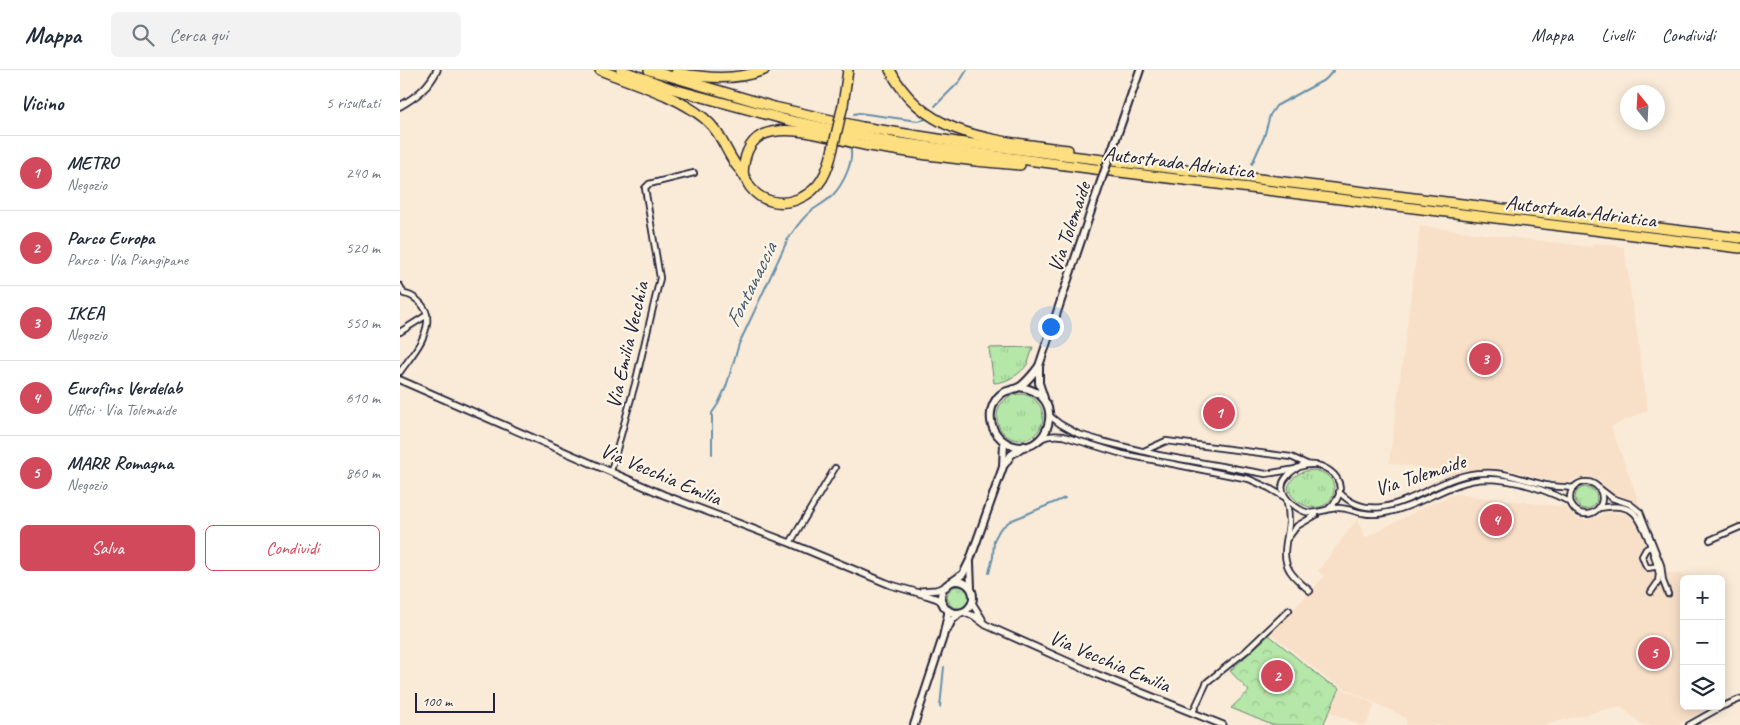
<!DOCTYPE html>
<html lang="it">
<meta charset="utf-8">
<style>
body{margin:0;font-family:Caveat,sans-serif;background:#f2f2f3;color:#1f2937}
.controls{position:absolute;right:15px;bottom:15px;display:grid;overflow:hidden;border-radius:8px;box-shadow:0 2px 12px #0003}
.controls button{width:45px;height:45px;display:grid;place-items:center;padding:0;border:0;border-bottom:1px solid #e0e1e3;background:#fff;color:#1f2937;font:25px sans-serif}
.compass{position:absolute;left:1220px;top:15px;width:45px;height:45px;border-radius:50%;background:#fff;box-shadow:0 2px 12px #0003;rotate:342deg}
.scale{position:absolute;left:15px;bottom:12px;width:80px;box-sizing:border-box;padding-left:5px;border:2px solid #22223b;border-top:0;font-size:14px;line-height:18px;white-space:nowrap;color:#22223b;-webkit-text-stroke:4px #fcf5e5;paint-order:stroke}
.you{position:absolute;left:650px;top:256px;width:18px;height:18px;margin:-12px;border:4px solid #fff;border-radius:50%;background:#1a73e8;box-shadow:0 0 0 8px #1a73e833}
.badge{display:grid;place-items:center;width:32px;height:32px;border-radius:50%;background:#d1495b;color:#fff;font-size:16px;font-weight:700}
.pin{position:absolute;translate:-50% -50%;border:2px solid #fff;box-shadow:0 1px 5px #0006}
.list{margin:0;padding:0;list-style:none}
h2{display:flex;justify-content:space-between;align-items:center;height:65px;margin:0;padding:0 20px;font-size:21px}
h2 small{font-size:16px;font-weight:400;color:#747a83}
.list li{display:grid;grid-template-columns:32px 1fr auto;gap:15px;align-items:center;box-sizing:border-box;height:75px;padding:0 20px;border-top:1px solid #e0e1e3}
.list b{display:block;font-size:19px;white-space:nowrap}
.list p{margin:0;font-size:16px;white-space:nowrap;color:#747a83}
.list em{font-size:16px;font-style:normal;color:#747a83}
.actions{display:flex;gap:10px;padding:15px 20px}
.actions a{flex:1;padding:11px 0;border:1px solid #d1495b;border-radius:8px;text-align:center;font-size:18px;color:#d1495b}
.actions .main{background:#d1495b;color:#fff}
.icon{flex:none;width:28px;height:28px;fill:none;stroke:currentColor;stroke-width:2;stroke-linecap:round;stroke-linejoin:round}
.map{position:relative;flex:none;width:1340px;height:655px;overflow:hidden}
header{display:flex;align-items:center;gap:30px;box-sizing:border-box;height:70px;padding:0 25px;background:#fff;border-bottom:1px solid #e0e1e3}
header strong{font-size:24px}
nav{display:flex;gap:28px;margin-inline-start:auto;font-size:18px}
.search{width:350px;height:45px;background:#f2f2f3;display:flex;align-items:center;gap:12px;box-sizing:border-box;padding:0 18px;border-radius:8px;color:#747a83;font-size:19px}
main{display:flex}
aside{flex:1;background:#fff}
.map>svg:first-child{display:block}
.built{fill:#f8dfc8}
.grass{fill:url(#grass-tufts);stroke:#6c8472}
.forest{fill:url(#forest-crowns);stroke:#6c8472}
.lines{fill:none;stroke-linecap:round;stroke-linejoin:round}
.stream{stroke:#6690ab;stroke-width:2}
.minor-casing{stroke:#22223b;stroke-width:8}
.tertiary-casing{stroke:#22223b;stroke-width:9}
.secondary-casing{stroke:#22223b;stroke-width:10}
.motorway-casing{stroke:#22223b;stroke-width:12}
.minor{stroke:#fcf5e5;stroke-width:4.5}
.tertiary{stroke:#fcf5e5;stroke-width:5.5}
.secondary{stroke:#fcf5e5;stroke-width:6}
.motorway{stroke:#fddf80;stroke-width:9}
.secondary-bridge-casing{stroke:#22223b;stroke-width:10;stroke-linecap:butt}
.motorway-bridge-casing{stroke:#22223b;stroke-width:12;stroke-linecap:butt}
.secondary-bridge{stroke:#fcf5e5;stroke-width:6}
.motorway-bridge{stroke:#fddf80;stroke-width:9}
.labels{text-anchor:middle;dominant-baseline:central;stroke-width:4.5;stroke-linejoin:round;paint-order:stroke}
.street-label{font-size:21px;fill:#22223b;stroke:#fcf5e5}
.water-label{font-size:22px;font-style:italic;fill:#445973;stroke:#fcf5e5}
</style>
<header>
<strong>Mappa</strong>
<div class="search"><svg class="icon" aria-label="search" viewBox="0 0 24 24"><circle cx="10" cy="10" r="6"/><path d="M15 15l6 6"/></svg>Cerca qui</div>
<nav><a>Mappa</a><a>Livelli</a><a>Condividi</a></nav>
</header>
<main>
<aside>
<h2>Vicino<small>5 risultati</small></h2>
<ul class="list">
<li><span class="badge">1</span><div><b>METRO</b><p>Negozio</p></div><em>240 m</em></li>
<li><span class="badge">2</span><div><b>Parco Europa</b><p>Parco · Via Piangipane</p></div><em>520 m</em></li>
<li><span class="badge">3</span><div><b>IKEA</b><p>Negozio</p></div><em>550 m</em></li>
<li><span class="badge">4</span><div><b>Eurofins Verdelab</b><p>Uffici · Via Tolemaide</p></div><em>610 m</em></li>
<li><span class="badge">5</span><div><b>MARR Romagna</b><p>Negozio</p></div><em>860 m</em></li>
</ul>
<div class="actions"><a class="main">Salva</a><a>Condividi</a></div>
</aside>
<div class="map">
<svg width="1340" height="655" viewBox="0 0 1340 655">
<defs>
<pattern id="grass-tufts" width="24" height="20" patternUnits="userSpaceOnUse" patternTransform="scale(1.25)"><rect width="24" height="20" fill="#b5e7a8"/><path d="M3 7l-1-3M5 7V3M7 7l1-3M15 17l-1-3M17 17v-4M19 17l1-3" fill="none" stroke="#9bc692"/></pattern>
<pattern id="forest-crowns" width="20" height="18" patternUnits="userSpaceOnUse" patternTransform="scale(1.25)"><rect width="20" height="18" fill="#b5e7a8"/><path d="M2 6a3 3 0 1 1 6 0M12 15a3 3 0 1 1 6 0" fill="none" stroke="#9bc692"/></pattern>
</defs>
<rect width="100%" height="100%" fill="#faebd8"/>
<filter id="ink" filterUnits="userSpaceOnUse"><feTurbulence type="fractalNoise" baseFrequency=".02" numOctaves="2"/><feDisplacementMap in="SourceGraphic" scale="10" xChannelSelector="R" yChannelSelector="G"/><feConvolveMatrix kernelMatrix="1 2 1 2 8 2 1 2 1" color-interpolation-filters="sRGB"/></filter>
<g filter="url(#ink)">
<g class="built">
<polygon points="1020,156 1192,177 1193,173 1224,177 1248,340 1211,357 1241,437 1230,429 1212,423 1199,410 1176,408 1167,413 1151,411 1107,399 1089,398 1069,400 1044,406 1042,401 989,393"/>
<polygon points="1055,424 1165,437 1176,448 1186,450 1195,448 1208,442 1226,444 1232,449 1234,448 1245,473 1237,483 1244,500 1293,506 1293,509 1284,509 1284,636 1312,636 1278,655 1243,655 1220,636 1143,655 1006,655 1006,648 928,610 871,563 925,506 918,501 958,448 965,468 1028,435"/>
<polygon points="941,618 975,634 966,655 960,655 930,642"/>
</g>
<g class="grass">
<path d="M633,277c-2,5 -3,11 -5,16 -6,11 -23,20 -34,20l-5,-35z"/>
<circle cx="620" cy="347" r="23"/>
<path d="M913,400c36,5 21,48 -9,35 -8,-3 -13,-9 -16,-17 3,-12 13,-17 25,-18z"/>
<circle cx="1186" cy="428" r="11"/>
<circle cx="558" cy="527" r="11"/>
</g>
<polygon class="forest" points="869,565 925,611 940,618 923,655 872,655 831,638 849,621 830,601"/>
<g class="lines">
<g class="stream">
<polyline points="535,36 560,11 567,0"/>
<polyline points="454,44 459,43 518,51 526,49"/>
<polyline points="852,94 864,67 870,45 876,36 926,9 934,0"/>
<path d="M312,384v-41l6,-9 8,-17 13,-43 49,-105c7,-10 13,-20 23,-28 7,-5 15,-9 22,-16 10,-11 22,-34 17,-49"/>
<polyline points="589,503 593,487 594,470 600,459 610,451 665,428"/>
<polyline points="540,637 544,597"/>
</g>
<g class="minor-casing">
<g id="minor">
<path d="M0,216l4,8c10,1 21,11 23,21"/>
<path d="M0,262l27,-17c3,21 -16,41 -27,57"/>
<polyline points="650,346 660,354 678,364 705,372 758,385 866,404 896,399"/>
<path d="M641,369c7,-4 14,-4 22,-3l59,18 127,25 20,9 17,10c2,8 3,16 3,24 -1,16 -9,34 1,49 5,8 13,14 20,20"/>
<polyline points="744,381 766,371 891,387 909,395"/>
<polyline points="211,401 235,314 260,208 245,118 249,114 294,103"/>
<circle cx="1186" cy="428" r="16"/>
<polyline points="1199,418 1212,428 1230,434 1240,442 1261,495 1263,511 1268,524"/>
<path d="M939,422c36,37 80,-2 117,-14 9,-3 18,-5 27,-5 24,-2 44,9 67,13 8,1 16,1 24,2"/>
<path d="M1199,438c10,-2 22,-3 31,2 13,6 26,50 29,64l-1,8 -7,10"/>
<path d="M927,440c38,-29 -18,-66 -42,-31 -6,8 -1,18 6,24 20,17 25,7 46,5 9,-1 17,4 26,5 9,2 18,1 26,-1 34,-7 62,-32 97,-33 30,0 58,10 84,23"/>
<polyline points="888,468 897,456 916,445"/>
<polyline points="1310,470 1340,457"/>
<polyline points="390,473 435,398"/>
<polyline points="1252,476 1246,479 1242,486 1246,496 1248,498 1259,496"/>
<polyline points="793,642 807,612 846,581 889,540"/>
<polyline points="1289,655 1321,637 1340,629"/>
</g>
</g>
<g class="tertiary-casing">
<g id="tertiary">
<path d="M0,36c16,-9 29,-19 37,-36"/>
<polyline points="0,310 264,425 390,473 491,515 526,525 538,529 543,533"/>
<polyline points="522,521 536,520 546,517"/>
<polyline points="572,533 582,549"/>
<polyline points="563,542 574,546 586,555 698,605 823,655"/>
</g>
</g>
<g class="secondary-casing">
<g id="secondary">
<polyline points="713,77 740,0"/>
<path d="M619,317c51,6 30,72 -8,58 -8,-3 -13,-8 -17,-15 -5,-9 -4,-21 1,-29 8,-13 17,-9 26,-15 7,-6 13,-13 18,-20"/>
<polyline points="644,328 639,313 639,296 700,114"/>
<polyline points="605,394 611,385 624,376"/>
<polyline points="570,493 571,518"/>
<circle cx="557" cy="527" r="16"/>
<polyline points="550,513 563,504 570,490 603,397 604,372"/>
<polyline points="547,560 552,550 560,543"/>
<polyline points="514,655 543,567 548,544 548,540"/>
</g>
</g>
<g class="motorway-casing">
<g id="motorway">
<path d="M200,0c34,14 74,24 104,48 17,14 20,30 32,47 2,3 5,5 7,9 3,4 4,9 7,13 11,15 31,19 48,12 23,-9 30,-28 35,-51"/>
<polyline points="221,0 273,19 387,50 493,72 695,99 1340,178"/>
<polyline points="249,0 374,37 462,57 557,72 1340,168"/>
<path d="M490,0c36,70 109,70 178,80"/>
<path d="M276,3c31,5 58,8 88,-3"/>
<polyline points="443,35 448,0"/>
<path d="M343,104c1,-15 4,-31 19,-39 27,-13 74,5 102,10 24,4 48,8 72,11 28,4 56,7 84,9"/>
</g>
</g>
<use href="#minor" class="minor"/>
<use href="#tertiary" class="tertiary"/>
<use href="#secondary" class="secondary"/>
<use href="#motorway" class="motorway"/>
<g class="secondary-bridge-casing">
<polyline id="secondary-bridge" points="700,114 713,77"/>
</g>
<g class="motorway-bridge-casing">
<polyline id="motorway-bridge" points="433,78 443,35"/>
</g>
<use href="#secondary-bridge" class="secondary-bridge"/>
<use href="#motorway-bridge" class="motorway-bridge"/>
</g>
</g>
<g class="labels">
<g class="street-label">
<text transform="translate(779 92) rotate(7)">Autostrada Adriatica</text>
<text transform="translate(1181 141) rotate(7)">Autostrada Adriatica</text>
<text transform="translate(669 157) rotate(-71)">Via Tolemaide</text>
<text transform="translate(227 275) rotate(-77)">Via Emilia Vecchia</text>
<text transform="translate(261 404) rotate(23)">Via Vecchia Emilia</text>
<text transform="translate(1020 405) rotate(-18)">Via Tolemaide</text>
<text transform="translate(710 591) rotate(23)">Via Vecchia Emilia</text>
</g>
<g class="water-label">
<text transform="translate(351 215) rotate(-64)">Fontanaccia</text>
</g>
</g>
</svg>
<div class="controls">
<button>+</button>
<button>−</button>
<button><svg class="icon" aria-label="layers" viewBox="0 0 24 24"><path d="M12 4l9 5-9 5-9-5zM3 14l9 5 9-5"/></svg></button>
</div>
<svg class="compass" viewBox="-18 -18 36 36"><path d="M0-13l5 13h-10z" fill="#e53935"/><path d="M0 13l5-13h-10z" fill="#747a83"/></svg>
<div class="scale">100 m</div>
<div class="you"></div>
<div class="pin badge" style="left:819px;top:343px">1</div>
<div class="pin badge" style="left:877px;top:606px">2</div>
<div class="pin badge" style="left:1085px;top:289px">3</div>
<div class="pin badge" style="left:1096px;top:450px">4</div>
<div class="pin badge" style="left:1254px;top:583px">5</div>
</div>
</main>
